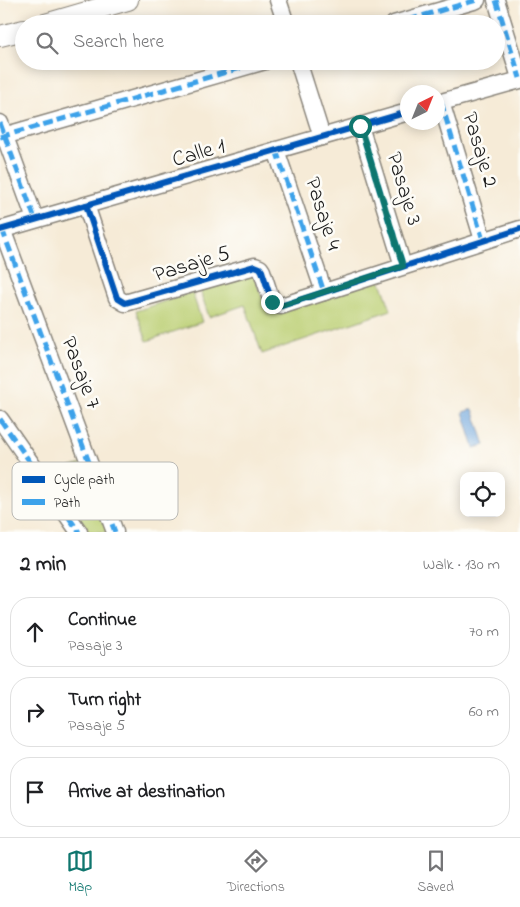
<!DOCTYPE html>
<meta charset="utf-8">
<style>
body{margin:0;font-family:"Indie Flower",sans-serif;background:#f6f6f6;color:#202124}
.controls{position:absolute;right:15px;bottom:15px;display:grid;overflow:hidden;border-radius:10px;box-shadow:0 2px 12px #0003}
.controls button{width:45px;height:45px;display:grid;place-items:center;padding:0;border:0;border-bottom:1px solid #e0e0e0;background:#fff;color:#202124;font:25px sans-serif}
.compass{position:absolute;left:400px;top:85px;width:45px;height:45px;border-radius:50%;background:#fff;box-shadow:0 2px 12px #0003;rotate:43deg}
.stop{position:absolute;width:15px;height:15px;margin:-11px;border:4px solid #0f766e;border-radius:50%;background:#fff}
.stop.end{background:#0f766e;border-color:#fff;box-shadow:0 1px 5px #0008}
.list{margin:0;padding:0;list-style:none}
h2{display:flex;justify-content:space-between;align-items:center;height:65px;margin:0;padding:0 20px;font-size:21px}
h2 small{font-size:16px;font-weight:400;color:#757577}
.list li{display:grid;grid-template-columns:32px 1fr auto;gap:15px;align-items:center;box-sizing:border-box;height:70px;margin:0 10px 10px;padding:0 10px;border:1px solid #e0e0e0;border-radius:20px}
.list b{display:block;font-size:19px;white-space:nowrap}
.list p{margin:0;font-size:16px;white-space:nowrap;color:#757577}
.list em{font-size:16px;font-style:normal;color:#757577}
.icon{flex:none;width:28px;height:28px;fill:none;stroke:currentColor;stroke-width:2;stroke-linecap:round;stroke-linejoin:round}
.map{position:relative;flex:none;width:520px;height:532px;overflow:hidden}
.search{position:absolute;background:#fff;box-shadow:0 2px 12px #0003;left:15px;right:15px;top:15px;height:55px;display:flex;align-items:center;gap:12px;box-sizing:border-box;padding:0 18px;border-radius:28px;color:#757577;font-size:19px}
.sheet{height:305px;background:#fff}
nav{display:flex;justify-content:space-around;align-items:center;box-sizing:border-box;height:70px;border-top:1px solid #e0e0e0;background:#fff;font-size:14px;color:#757577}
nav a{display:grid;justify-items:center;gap:2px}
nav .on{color:#0f766e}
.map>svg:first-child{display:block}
.green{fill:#bbcf73;stroke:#6c7648}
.water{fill:#6fa6dd;stroke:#46617c}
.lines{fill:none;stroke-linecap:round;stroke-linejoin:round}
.minor-casing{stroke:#89847a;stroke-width:19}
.tertiary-casing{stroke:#89847a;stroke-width:22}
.minor{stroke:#fff;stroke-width:16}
.tertiary{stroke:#fff;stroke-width:20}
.quiet{stroke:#3da2ea;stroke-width:5;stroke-dasharray:10 5;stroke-linecap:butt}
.cycleway-casing{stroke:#fdfcf7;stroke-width:9}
.cycleway{stroke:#0057b8;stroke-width:6}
.route{stroke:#0f766e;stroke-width:6}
.labels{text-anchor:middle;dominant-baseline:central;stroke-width:5;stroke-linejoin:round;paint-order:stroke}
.street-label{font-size:22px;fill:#1c1c1c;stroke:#fdfcf7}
.key{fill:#fdfcf7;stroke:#bab9b5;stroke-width:1}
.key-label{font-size:14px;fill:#1c1c1c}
</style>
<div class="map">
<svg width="520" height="532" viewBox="0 0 520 532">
<rect width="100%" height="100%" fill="#fdfcf7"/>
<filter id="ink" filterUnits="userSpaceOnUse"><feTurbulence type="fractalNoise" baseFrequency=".02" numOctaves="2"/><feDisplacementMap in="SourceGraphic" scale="10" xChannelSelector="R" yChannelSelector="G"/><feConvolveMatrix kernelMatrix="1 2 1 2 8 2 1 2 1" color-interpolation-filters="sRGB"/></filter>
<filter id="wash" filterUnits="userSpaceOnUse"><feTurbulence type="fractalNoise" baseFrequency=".0096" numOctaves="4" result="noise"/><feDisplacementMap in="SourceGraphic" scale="20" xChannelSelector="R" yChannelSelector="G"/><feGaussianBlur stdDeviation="1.12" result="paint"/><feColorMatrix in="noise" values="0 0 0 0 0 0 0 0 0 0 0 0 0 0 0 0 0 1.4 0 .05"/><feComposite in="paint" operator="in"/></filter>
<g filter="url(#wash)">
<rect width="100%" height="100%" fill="#f6ebd7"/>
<g class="green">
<polygon points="253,272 268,315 380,279 391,310 262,354 245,305 209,317 200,290"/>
<polygon points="192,292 202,322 147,341 136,311"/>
<polygon points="85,463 108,532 89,532 51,473"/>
</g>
<polygon class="water" points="473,409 485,445 474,448 463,412"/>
</g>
<g filter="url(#ink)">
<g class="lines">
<g class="minor-casing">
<g id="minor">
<polyline points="278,0 286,24"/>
<polyline points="496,0 520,78"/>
<polyline points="394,24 477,0"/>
<polyline points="298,61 322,137"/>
<polyline points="441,102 483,240"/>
<polyline points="438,103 520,80"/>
<polyline points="0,123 35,219"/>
<polyline points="360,126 403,266"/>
<polyline points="0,137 265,61"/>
<polyline points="276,150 324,292"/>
<polyline points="86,205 117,298 125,303 255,266 260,268 262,271 272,302 275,305 281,306 520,229"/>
<polyline points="2,229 115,532"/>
<polyline points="0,230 408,112"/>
<polyline points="0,419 79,532"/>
</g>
</g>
<g class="tertiary-casing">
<g id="tertiary">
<polyline points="45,24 128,0"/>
<polyline points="0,36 24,30"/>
</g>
</g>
<use href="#minor" class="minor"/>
<use href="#tertiary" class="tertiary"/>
<g class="quiet">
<polyline points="496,0 520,78"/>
<polyline points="394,24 477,0"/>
<polyline points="441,102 483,240"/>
<polyline points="0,123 35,219"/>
<polyline points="360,126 403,266"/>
<polyline points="0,137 265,61"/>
<polyline points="276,150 324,292"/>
<polyline points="2,229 115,532"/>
<polyline points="0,419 79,532"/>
</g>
<g class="cycleway-casing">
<g id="cycleway">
<polyline points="86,205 117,298 125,303 255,266 260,268 262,271 272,302 275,305 281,306 520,229"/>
<polyline points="0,230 408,112"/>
</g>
</g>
<use href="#cycleway" class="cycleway"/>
</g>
</g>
<g class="lines" filter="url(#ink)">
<polyline class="route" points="272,302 275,304 281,306 403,266 360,126"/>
</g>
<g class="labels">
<g class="street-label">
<text transform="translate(479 150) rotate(73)">Pasaje 2</text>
<text transform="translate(199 154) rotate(-16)">Calle 1</text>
<text transform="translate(403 189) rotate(73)">Pasaje 3</text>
<text transform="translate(322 214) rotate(72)">Pasaje 4</text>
<text transform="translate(192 265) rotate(-17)">Pasaje 5</text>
<text transform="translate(80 373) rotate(69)">Pasaje 7</text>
</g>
</g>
<rect x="12" y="462" width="166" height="58" rx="8" class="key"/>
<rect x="22" y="476" width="23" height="7" fill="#0057b8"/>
<rect x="22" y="499" width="23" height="6" fill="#3da2ea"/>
<g class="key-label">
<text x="54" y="484">Cycle path</text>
<text x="54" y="507">Path</text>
</g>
</svg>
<div class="controls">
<button><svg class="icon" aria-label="locate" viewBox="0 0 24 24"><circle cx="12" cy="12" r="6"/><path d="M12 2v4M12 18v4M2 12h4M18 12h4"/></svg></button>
</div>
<svg class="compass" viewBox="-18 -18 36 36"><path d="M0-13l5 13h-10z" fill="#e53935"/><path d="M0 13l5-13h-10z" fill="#757577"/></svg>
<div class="stop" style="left:360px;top:126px"></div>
<div class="stop end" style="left:272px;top:302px"></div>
<div class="search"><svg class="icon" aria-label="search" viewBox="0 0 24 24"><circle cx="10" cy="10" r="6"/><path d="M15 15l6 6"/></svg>Search here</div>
</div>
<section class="sheet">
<h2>2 min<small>Walk · 130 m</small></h2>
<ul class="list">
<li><svg class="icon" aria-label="ahead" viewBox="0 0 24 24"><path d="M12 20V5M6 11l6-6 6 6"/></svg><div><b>Continue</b><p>Pasaje 3</p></div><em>70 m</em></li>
<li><svg class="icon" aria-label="right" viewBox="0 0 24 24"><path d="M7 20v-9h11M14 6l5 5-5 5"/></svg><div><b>Turn right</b><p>Pasaje 5</p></div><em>60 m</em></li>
<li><svg class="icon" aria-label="arrive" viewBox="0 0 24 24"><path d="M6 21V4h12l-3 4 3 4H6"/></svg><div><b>Arrive at destination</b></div></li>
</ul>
</section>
<nav>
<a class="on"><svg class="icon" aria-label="map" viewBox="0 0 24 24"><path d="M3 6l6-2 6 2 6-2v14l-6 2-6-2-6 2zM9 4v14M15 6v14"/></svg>Map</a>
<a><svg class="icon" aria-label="directions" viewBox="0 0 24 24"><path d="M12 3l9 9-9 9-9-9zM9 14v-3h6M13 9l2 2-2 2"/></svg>Directions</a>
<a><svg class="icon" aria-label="saved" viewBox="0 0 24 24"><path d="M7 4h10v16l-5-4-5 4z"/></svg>Saved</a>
</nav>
